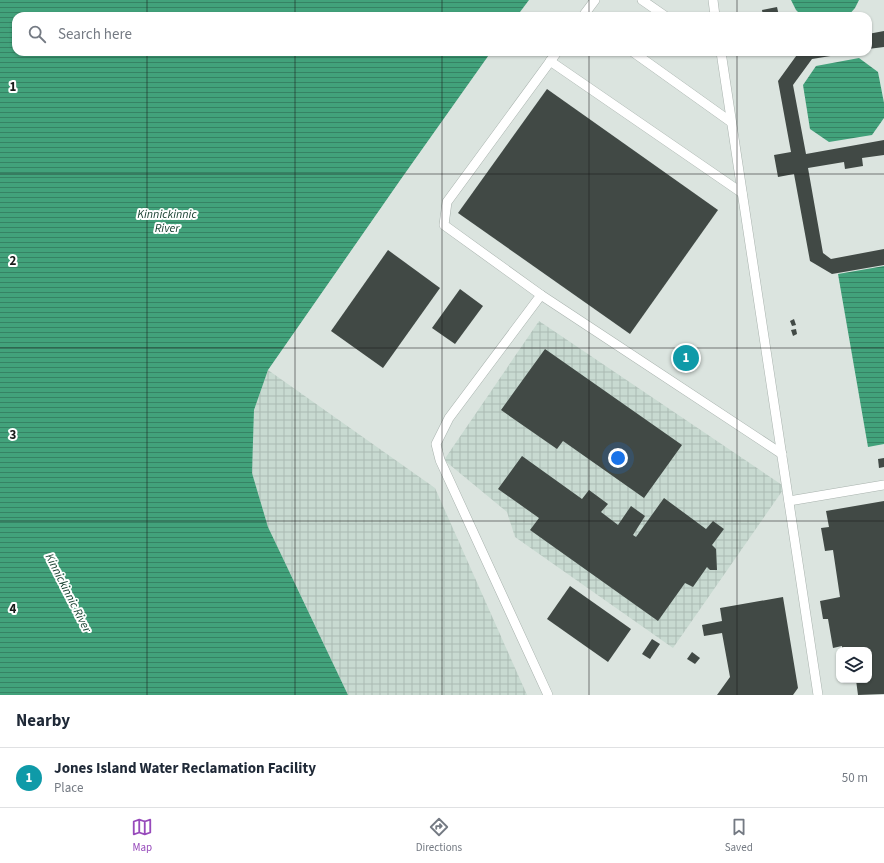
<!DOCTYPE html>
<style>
body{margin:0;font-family:"Source Sans 3",sans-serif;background:#f2f2f3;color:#1f2937}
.controls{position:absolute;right:12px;bottom:12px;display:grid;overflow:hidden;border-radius:8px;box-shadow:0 1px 3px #0004}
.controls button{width:36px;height:36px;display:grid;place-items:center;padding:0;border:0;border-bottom:1px solid #e0e1e3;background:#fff;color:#1f2937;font:20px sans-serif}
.you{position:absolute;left:618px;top:458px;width:14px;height:14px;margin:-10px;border:3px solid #fff;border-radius:50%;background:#1a73e8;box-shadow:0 0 0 6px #1a73e833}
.badge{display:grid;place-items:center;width:26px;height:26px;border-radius:50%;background:#974abb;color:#fff;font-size:13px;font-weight:700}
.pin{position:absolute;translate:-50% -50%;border:2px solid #fff;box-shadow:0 1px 4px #0006}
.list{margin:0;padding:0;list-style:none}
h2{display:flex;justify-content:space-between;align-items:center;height:52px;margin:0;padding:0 16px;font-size:17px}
h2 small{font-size:13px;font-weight:400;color:#747a83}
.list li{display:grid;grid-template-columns:26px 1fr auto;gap:12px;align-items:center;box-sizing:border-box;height:60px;padding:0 16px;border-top:1px solid #e0e1e3}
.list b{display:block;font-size:15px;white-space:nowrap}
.list p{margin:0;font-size:13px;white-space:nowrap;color:#747a83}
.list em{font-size:13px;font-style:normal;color:#747a83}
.icon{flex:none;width:22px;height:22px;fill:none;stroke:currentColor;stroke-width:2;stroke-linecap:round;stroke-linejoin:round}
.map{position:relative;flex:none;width:884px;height:695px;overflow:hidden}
.search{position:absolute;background:#fff;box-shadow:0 1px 3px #0004;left:12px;right:12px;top:12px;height:44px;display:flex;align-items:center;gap:10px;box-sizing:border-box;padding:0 14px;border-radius:12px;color:#747a83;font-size:15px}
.sheet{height:112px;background:#fff}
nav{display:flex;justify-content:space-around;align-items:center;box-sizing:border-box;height:56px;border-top:1px solid #e0e1e3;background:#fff;font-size:11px;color:#747a83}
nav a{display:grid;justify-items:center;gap:2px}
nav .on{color:#974abb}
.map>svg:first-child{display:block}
.industrial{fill:url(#industrial-grid)}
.water{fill:url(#water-rules)}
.building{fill:#414945}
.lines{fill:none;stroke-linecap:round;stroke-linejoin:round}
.service-casing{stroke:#a8b2ad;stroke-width:10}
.service{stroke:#fff;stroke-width:9}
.grid{fill:none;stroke:#191c1a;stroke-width:1;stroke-opacity:0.55}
.labels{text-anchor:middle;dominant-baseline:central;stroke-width:4;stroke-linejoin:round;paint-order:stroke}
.water-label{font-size:12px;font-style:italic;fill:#143e2d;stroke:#fff}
.grid-label{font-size:13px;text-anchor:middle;font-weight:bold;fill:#191c1a;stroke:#fff;stroke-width:4;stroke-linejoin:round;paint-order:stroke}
</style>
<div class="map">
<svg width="884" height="695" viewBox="0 0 884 695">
<defs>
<pattern id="industrial-grid" width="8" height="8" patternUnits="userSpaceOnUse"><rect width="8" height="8" fill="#c8dad1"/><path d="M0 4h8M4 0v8" fill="none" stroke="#abbab3"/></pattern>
<pattern id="water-rules" width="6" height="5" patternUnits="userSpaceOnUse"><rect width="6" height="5" fill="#42a27b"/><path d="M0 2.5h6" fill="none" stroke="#368364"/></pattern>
</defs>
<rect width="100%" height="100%" fill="#dbe4df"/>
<g class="industrial">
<polygon points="539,321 785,487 673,648 515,537 507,512 444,460"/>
<polygon points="268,370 435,488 527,695 348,695 268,527 252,473 254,410"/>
</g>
<g class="water">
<polygon points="0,0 529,0 517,16 16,16 16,52 491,52 401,179 268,370 254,410 252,473 268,527 348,695 0,695"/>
<polygon points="791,0 859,0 855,8 848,16 802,16 796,10"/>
<polygon points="859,58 878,72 884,103 884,118 872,135 829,142 810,129 803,85 816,66"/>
<polygon points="884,266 884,444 868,447 838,274"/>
</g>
<g class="building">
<polygon points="777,7 779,16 763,16 762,10"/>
<polygon points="884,31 884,47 868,49 868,34"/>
<polygon points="769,52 774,52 775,54 769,55"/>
<polygon points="799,52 849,53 812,59 793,85 806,154 884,140 884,155 862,158 863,166 845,169 844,162 808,168 823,253 831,259 884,249 884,265 832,274 810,261 794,174 778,177 774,155 791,152 778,81"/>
<polygon points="547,89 718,210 630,334 458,213"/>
<polygon points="388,250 440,288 383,368 331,331"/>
<polygon points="460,289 483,306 455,344 432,328"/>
<polygon points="794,319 796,325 792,326 790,321"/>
<polygon points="796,329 797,334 793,336 791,330"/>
<polygon points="545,349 682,445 644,498 563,441 557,449 501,410"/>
<polygon points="522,456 582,499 589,490 608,504 601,512 618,525 631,506 645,516 633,535 636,537 664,498 706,529 713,521 724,529 712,545 716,549 717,570 710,570 707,567 693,587 685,583 658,621 530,530 539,518 498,489"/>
<polygon points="884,458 884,467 879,468 878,459"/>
<polygon points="884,501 884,694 858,695 856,680 869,680 869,650 842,650 842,646 833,648 828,619 823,619 820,601 840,597 833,550 825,551 821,528 829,527 826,511"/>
<polygon points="570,586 631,629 608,662 547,619"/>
<polygon points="783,597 798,688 793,695 717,695 730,677 722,633 704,636 702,625 722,621 720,608"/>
<polygon points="652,639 660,644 650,659 642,654"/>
<polygon points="692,652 700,658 695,664 687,659"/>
</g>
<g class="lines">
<g class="service-casing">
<g id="service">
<polyline points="642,0 665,16"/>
<polyline points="713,0 715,16"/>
<polyline points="583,16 595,0"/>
<polyline points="633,52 731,122"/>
<polyline points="721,52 818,695"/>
<polyline points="550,61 742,193"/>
<polyline points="541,295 782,454"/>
<polyline points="789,501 884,485"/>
<polyline points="548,695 440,460 436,444 449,418 541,295 444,225 447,202 557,52"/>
</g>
</g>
<use href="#service" class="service"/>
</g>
<path class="grid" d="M147,0v16M295,0v16M442,0v16M589,0v16M737,0v16M147,52v643M295,52v643M442,52v643M589,52v643M737,52v643M0,174h884M0,348h884M0,521h884"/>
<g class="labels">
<g class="water-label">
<text x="167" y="214">Kinnickinnic<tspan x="167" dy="14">River</tspan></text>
<text transform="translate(68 593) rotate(63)">Kinnickinnic River</text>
</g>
</g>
<g class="grid-label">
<text x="13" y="91">1</text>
<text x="13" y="265">2</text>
<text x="13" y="439">3</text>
<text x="13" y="613">4</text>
</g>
</svg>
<div class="controls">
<button><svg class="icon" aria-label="layers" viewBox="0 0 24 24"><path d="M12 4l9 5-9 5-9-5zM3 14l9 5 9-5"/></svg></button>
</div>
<div class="you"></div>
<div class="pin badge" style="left:686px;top:358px;background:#0f9aa8">1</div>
<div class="search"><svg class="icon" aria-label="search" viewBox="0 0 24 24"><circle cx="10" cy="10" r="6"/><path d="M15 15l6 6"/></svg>Search here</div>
</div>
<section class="sheet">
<h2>Nearby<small></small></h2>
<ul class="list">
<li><span class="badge" style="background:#0f9aa8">1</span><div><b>Jones Island Water Reclamation Facility</b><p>Place</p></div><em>50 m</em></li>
</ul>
</section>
<nav>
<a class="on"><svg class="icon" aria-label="map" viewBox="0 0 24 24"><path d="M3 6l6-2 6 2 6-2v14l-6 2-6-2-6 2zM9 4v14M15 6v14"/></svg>Map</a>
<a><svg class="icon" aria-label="directions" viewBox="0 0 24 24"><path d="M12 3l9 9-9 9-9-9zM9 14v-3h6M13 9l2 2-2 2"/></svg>Directions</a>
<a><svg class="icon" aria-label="saved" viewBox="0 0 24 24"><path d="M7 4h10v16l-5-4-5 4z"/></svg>Saved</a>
</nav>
